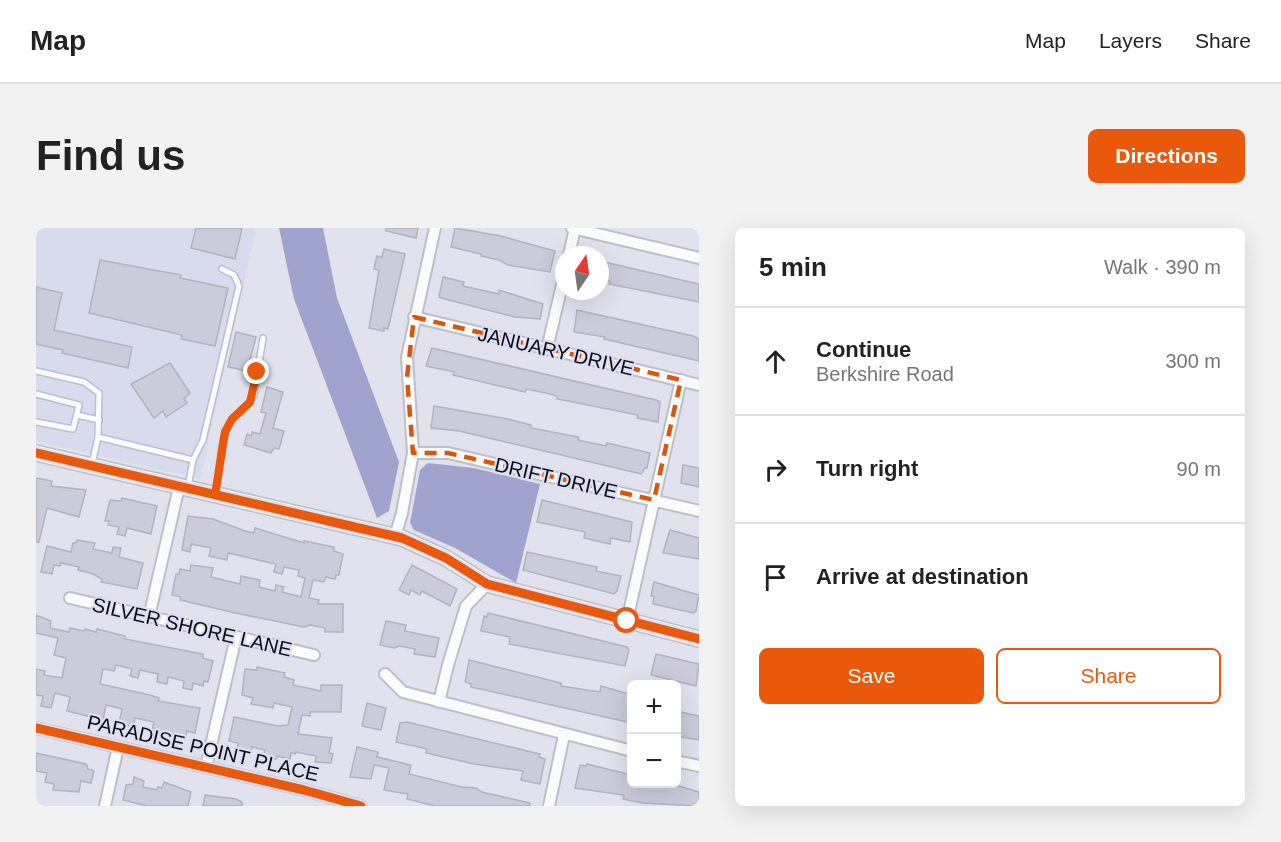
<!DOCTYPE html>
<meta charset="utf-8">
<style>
body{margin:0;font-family:Helvetica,sans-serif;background:#f2f2f2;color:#222}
.controls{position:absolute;right:18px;bottom:18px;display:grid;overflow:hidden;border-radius:9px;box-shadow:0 6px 24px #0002}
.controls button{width:54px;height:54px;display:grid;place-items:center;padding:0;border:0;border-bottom:2px solid #e0e0e0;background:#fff;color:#222;font:30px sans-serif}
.compass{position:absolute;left:519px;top:18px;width:54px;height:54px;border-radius:50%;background:#fff;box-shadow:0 6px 24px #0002;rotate:13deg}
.stop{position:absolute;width:18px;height:18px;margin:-14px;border:4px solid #ea580c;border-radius:50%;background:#fff}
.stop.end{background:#ea580c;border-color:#fff;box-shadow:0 2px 6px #0008}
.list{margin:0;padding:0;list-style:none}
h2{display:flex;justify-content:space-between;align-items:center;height:78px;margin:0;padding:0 24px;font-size:26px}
h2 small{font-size:20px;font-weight:400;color:#767676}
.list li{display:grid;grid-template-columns:39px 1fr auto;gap:18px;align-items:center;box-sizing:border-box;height:108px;padding:0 24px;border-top:2px solid #e0e0e0}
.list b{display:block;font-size:22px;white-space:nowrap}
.list p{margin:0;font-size:20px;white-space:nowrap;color:#767676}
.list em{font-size:20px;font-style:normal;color:#767676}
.actions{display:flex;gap:12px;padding:18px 24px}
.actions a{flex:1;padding:14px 0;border:2px solid #ea580c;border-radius:9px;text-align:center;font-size:21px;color:#ea580c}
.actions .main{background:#ea580c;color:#fff}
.icon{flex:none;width:33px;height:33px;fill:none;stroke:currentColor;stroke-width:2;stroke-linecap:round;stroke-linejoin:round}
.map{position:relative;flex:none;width:663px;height:578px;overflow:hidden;border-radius:9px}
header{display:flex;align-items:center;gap:36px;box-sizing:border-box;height:84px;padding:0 30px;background:#fff;border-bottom:2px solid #e0e0e0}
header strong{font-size:28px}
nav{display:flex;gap:33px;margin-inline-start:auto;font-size:21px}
.intro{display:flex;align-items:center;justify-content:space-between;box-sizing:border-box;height:144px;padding:0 36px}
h1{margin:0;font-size:42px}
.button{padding:15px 27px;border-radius:9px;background:#ea580c;color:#fff;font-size:21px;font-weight:700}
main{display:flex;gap:36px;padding:0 36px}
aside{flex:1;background:#fff;border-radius:9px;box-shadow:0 6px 24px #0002}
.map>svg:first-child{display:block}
.built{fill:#d8daee}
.water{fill:#a0a3ce}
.building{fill:#cacbdb;stroke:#b2b3bc;stroke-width:1.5}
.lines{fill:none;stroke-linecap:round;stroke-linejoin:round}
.lane-casing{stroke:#bfbfc7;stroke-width:8}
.street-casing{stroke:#bfbfc7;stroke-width:14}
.secondary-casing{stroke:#bfbfc7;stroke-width:18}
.lane{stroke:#fafbfc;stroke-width:5}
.street{stroke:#fafbfc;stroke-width:10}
.secondary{stroke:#f1f6f4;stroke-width:15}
.cycleway-casing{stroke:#dcdef2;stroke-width:13}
.cycleway{stroke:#e8590c;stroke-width:9}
.route{stroke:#ea580c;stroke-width:8}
.marked{fill:none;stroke:#dd550c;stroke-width:4.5;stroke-dasharray:12 8;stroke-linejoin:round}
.labels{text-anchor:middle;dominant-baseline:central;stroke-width:4.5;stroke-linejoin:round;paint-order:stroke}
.street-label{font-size:20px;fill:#0b0c12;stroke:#dcdef2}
</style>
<header>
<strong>Map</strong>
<nav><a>Map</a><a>Layers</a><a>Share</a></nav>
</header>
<div class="intro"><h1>Find us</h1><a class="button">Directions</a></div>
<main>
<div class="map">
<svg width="663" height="578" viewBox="0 0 663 578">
<rect width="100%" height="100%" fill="#e1e2ed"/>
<polygon class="built" points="0,0 220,0 164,251 0,213"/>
<g class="water">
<polygon points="243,0 287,0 301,70 363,234 353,283 341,290 258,71"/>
<polygon points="392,235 438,240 504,256 480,355 419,320 378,302 374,295 384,242"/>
</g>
<g class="building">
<polygon points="160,0 206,0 199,31 155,20"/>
<polygon points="350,0 382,0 380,10 350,3"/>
<polygon points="419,0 465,8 519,23 514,44 472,37 463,32 445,28 445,26 415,19"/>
<polygon points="348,21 369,26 352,101 348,100 348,103 333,100 343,42 338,41 341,28 346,29"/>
<polygon points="64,32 145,47 144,50 192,60 179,118 145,111 146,107 53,85"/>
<polygon points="564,33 663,56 663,74 573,56 574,53 564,51"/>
<polygon points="407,49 428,54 427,58 463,66 463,62 507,76 504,91 479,89 405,70 403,69"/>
<polygon points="0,59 26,65 18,102 96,119 92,140 26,125 27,122 0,116"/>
<polygon points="541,82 657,108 663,111 663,133 568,111 569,109 538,104"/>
<polygon points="200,104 220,109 211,143 192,139"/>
<polygon points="396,120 620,172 624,174 622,194 601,190 602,187 521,171 521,168 510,165 490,161 489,164 417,147 418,144 390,138"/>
<polygon points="134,135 154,165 148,171 151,175 130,189 127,183 118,190 95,156"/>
<polygon points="231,159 247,164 237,200 248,203 243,221 238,220 235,225 208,217 211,206 215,208 216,204 224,206 230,185 225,184"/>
<polygon points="398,178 472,191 495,197 495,200 543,209 542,212 570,218 571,215 614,225 611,240 609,240 605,246 423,203 395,200"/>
<polygon points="647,237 663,240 663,259 645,255"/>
<polygon points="0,250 16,253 15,258 50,262 43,289 11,280 3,314 0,314"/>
<polygon points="86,270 121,278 115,306 91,300 89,308 81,306 83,299 72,297 73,293 69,293 74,272 85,273"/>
<polygon points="506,272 596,294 594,314 575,310 574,316 548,310 549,304 501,294"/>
<polygon points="152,288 177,291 209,303 218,305 219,300 268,315 268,313 298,319 298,323 307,326 303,347 300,347 299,351 290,349 288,354 277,352 273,370 283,372 282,376 307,376 307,404 289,404 289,400 275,397 268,399 195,384 144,372 145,369 136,367 140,346 143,346 144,341 154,343 155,337 177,340 175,349 204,356 205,348 224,352 223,359 239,363 240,357 248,359 246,364 265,369 269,350 262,348 263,342 248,339 246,346 238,344 240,336 222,332 192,325 191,332 173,328 175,320 155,316 154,324 146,322"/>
<polygon points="634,302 663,310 663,331 627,325"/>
<polygon points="41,312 59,315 57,321 76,325 77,319 85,320 83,329 107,335 101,361 65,354 66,351 57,346 42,342 43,339 25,335 24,338 18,337 16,346 5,344 11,318 35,324 37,315 40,315"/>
<polygon points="491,324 561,339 560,343 585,348 581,363 578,366 487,342"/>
<polygon points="376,337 421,361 414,378 386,363 384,367 375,362 373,367 363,362"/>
<polygon points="618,354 663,367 660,383 657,385 617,376 618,368 615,368"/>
<polygon points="452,385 591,419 593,422 589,438 473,416 474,409 445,403 448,388 451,389"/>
<polygon points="0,387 15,393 14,400 33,404 34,400 48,403 49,401 60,404 61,401 89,408 89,411 167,426 167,430 177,433 172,454 168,453 167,458 157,455 156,462 147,460 148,453 132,449 131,456 121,454 122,446 104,442 102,450 94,448 96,441 80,437 78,443 67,441 64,456 114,467 123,470 122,473 164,480 159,505 151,503 149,511 135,508 116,503 118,494 99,490 97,499 83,495 86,481 70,477 67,492 31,483 34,469 19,465 15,480 5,478 7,468 0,467 0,441 9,443 8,447 26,450 30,430 18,427 22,410 0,405"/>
<polygon points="350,393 370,397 369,403 403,410 399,429 378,426 379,421 364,418 358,420 344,417"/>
<polygon points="620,426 663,436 660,458 615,447"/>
<polygon points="433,432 525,455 525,458 564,464 565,458 596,467 596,495 435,459 435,456 429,454"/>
<polygon points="221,439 249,445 248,449 258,452 257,457 285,463 285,457 306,457 305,484 274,484 274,488 266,487 262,506 296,510 293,525 297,526 295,535 279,534 280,528 260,524 259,526 255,525 254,531 241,528 240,531 227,528 229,522 216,519 214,526 200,523 202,515 193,513 198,489 242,498 252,497 256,479 238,475 237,480 215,476 217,470 206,467 209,441 221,442"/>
<polygon points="331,475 350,480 345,502 326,498"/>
<polygon points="640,483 663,488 663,512 640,508"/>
<polygon points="371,494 504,526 503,529 509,531 504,556 485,552 487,543 438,536 390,525 391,521 360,514 364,495"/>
<polygon points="321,519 342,524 341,529 375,537 373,546 426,559 440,560 446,564 494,575 494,578 399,578 371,571 372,566 348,562 353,540 338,537 335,551 314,549"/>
<polygon points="0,525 50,536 52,541 58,543 55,555 45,553 43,564 17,562 18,556 9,554 11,545 0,543"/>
<polygon points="551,536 596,547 596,555 633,555 663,564 663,578 607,575 587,571 588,567 539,560 544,537 550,538"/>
<polygon points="98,549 108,553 107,559 121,562 122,559 126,560 128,554 155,564 152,578 111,578 87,572 90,557 97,556"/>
<polygon points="169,567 200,571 206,574 206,578 167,578"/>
</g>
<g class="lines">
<g class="lane-casing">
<g id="lane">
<polyline points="0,143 48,154 63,165 62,209 56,236"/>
<polyline points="0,166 43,177 37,201 0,194"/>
<polyline points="41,187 63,192"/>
<polyline points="62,209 157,232"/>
<polyline points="152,259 157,232 167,212 203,58 198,47 186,41"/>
<path d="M180,265c4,-19 3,-48 11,-65 6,-14 21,-19 27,-33l9,-57"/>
</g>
</g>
<g class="street-casing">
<g id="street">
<polyline points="536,0 663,30"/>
<polyline points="533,27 539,0"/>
<polyline points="378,89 663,157"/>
<polyline points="511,121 528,48"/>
<polyline points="377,225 412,225 663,283"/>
<polyline points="359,309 366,285 377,225 371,129 399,0"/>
<polyline points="34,370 278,427"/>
<polyline points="113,389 143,259"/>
<polyline points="591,393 645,152"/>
<polyline points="349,446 367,464 596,523"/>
<polyline points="403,474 412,437 430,378 451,356"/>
<polyline points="0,500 268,562 325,578"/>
<polyline points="640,533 663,538"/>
<polyline points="170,539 200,409"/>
<polyline points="69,578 82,519"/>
<polyline points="513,578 528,507"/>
</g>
</g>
<g class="secondary-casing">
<polyline id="secondary" points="0,225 366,310 410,330 451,356 663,411"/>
</g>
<use href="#lane" class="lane"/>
<use href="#street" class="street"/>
<use href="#secondary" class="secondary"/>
<g class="cycleway-casing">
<g id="cycleway">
<polyline points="0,225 366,310 410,330 451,356 663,411"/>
<polyline points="0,500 268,562 325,578"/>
</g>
</g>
<use href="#cycleway" class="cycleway"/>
</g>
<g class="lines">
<polyline class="route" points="221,144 214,174 196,191 189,204 179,267 366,310 410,330 451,356 591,393"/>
</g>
<path class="marked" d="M378,89l267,63 -27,120 -206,-47h-35l-6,-76z"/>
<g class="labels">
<g class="street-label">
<text transform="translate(520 123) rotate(13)">JANUARY DRIVE</text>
<text transform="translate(520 250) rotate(13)">DRIFT DRIVE</text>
<text transform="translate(156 399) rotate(13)">SILVER SHORE LANE</text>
<text transform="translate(167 520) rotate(13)">PARADISE POINT PLACE</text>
</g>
</g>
</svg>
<div class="controls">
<button>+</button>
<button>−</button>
</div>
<svg class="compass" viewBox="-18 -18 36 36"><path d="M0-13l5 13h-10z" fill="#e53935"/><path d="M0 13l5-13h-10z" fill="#767676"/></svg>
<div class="stop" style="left:591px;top:393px"></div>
<div class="stop end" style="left:221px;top:144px"></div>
</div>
<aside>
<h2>5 min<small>Walk · 390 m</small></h2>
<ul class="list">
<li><svg class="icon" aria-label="ahead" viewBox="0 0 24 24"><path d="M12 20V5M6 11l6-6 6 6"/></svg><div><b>Continue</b><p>Berkshire Road</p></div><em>300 m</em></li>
<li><svg class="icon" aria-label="right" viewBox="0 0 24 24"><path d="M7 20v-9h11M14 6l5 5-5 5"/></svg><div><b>Turn right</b></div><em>90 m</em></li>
<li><svg class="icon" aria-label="arrive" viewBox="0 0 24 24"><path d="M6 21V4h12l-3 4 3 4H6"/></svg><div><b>Arrive at destination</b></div></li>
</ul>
<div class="actions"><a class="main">Save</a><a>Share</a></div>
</aside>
</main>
